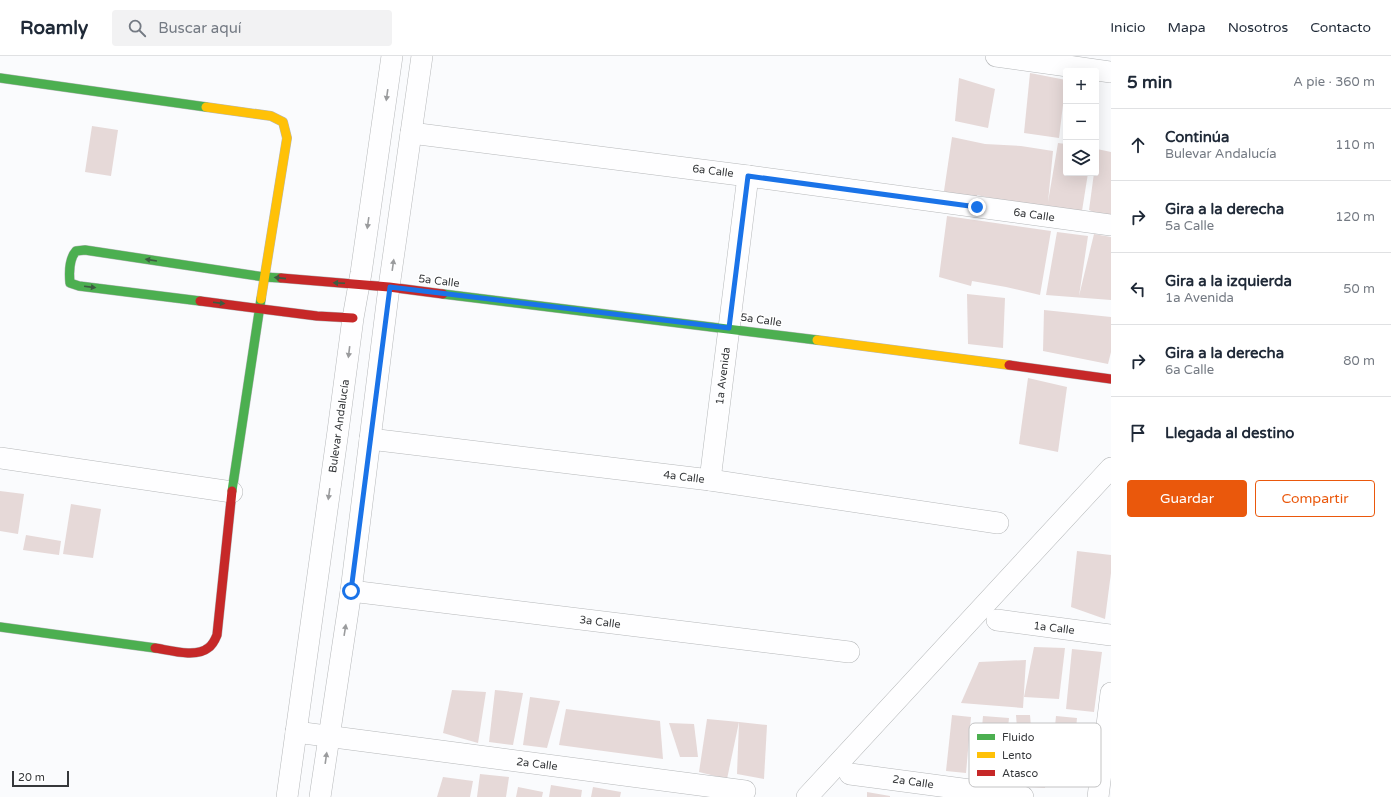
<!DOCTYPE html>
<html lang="es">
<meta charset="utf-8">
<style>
body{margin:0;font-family:"Varela Round",sans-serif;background:#f2f2f3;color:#1f2937}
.controls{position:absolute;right:12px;top:12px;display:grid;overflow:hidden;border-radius:4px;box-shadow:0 4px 16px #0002}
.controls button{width:36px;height:36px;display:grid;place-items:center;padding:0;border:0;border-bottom:1px solid #e0e1e3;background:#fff;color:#1f2937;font:20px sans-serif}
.scale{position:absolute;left:12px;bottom:10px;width:57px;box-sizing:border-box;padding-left:4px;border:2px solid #36383b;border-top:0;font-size:11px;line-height:14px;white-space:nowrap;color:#36383b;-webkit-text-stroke:3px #fff;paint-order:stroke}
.stop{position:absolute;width:12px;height:12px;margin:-9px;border:3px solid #1a73e8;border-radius:50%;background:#fff}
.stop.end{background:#1a73e8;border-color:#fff;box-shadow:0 1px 4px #0008}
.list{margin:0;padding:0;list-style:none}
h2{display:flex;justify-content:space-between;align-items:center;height:52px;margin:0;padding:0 16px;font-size:17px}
h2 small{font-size:13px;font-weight:400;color:#747a83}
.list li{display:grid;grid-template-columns:26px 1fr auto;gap:12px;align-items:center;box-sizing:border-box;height:72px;padding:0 16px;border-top:1px solid #e0e1e3}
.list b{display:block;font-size:15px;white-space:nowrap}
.list p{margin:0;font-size:13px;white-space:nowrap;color:#747a83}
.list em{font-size:13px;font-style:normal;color:#747a83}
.actions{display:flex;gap:8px;padding:12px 16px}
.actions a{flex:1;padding:9px 0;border:1px solid #ea580c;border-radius:4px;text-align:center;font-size:14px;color:#ea580c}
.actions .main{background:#ea580c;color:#fff}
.icon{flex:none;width:22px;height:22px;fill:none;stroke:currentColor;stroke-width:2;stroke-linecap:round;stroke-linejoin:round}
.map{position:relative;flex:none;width:1111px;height:741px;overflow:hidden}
header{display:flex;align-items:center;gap:24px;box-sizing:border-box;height:56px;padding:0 20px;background:#fff;border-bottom:1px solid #e0e1e3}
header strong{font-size:19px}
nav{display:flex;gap:22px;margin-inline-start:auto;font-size:14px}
.search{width:280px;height:36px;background:#f2f2f3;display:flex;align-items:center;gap:10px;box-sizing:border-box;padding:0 14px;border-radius:4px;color:#747a83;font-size:15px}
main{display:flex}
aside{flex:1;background:#fff}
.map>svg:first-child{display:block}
.building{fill:#e6d9d8}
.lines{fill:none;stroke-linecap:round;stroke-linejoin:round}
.street-casing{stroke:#b6b8ba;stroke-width:22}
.fast-casing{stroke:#b6b8ba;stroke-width:10}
.slow-casing{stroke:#b6b8ba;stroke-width:10}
.jam-casing{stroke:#b6b8ba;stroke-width:10}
.street{stroke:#fefeff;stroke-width:21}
.fast{stroke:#4caf50;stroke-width:9}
.slow{stroke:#ffc107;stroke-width:9}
.jam{stroke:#c62828;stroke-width:9}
.oneway{fill:#9a9b9d}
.oneway2{fill:#3d5c41}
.route{stroke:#1a73e8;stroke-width:5}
.labels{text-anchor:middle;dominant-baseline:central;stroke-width:3;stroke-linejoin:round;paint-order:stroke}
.street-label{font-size:11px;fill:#36383b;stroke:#fff}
.key{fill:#fff;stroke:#c3c3c4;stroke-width:1}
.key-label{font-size:11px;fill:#36383b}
</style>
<header>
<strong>Roamly</strong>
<div class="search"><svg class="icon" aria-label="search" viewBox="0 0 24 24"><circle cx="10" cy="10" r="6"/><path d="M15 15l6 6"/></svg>Buscar aquí</div>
<nav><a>Inicio</a><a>Mapa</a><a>Nosotros</a><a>Contacto</a></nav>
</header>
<main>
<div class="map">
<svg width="1111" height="741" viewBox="0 0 1111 741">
<rect width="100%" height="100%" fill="#fafbfd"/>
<g class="building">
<polygon points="1030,17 1066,24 1059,82 1024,77"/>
<polygon points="959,22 995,33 988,72 955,65"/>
<polygon points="92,70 118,74 111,120 85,116"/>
<polygon points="952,81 985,88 1021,90 1053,95 1048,146 1058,87 1066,88 1066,117 1088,117 1082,155 1013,147 977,139 976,149 944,135"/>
<polygon points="1097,93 1111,96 1111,164 1089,154 1094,117 1096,117"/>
<polygon points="947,160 1051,175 1040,239 1006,231 972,225 971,230 939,221"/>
<polygon points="1057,176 1088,180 1079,240 1094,178 1111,181 1111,244 1046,239"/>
<polygon points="967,238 1005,242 1003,292 968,288"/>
<polygon points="1044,254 1111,261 1111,296 1108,308 1043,295"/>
<polygon points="1028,322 1067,331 1058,396 1019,388"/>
<polygon points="0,435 24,438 18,478 0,475"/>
<polygon points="71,448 101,453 93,502 63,498"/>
<polygon points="26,479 61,485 59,499 23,494"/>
<polygon points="1077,495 1111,499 1111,517 1105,563 1071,551"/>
<polygon points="1034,591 1065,592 1059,643 1024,641"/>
<polygon points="1072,593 1102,596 1094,656 1066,653"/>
<polygon points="1026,604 1023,652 961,647 979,606"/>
<polygon points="452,634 486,636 478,687 443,677"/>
<polygon points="495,634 523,637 513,689 489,686"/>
<polygon points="530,641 560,645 547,692 523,689"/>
<polygon points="566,653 660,665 663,703 559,689"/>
<polygon points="952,659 971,661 966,717 946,715"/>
<polygon points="1016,659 1030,659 1031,671 1017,672"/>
<polygon points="983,660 1009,662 1003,720 978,718"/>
<polygon points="1056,660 1077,662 1076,673 1081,673 1078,699 1086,700 1084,719 1066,717 1067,702 1052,701"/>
<polygon points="707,663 739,666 727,723 699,716"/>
<polygon points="739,666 767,669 764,723 737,718"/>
<polygon points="669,667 694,668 698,701 680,701"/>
<polygon points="1033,679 1049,680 1045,732 1028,731 1029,720 1016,719 1019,689 1032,690"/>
<polygon points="480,718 509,721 506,741 477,741"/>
<polygon points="443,721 473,725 470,741 437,741"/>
<polygon points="551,729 582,734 581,741 549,741"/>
<polygon points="518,731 543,736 542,741 516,741"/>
<polygon points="593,731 621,736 620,741 591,741"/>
<polygon points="867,736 890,740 890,741 867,741"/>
</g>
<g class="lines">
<g class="street-casing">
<g id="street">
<polyline points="996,0 1111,16"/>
<polyline points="411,77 748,120 1111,169"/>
<polyline points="370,383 710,424 998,467"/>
<polyline points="0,402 232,436"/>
<polyline points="710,424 748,120"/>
<polyline points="351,535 849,596"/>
<polyline points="997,564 1111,579"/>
<polyline points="296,676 745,735"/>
<polyline points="850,718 1023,741"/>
<polyline points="287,741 338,375 353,262 361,217 392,0"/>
<polyline points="320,741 351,535 389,231 422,0"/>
<polyline points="807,741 1111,412"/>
<polyline points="1098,741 1111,637"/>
</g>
</g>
<g class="fast-casing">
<g id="fast">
<polyline points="0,22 206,51"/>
<polyline points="443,238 817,284"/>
<path d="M200,245l-121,-15 -9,-3c-1,-10 -1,-24 6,-32l9,-1 179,27 17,1"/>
<polyline points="232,435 261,243"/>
<polyline points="0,571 155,592"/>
</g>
</g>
<g class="slow-casing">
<g id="slow">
<polyline points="206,51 271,60 283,66 287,82 261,243"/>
<polyline points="817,284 1009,309"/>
</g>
</g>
<g class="jam-casing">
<g id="jam">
<polyline points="281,222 389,231 443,238"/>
<polyline points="200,245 317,260 353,262"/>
<polyline points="1009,309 1111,323"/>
<path d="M155,592c14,2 41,10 53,0 5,-3 7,-8 9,-13l15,-144"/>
</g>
</g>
<use href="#street" class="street"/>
<use href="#fast" class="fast"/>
<use href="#slow" class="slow"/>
<use href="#jam" class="jam"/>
</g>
<defs><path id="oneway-solid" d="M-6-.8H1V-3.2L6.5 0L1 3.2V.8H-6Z"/></defs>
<g class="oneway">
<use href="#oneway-solid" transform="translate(387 39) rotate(98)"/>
<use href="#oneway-solid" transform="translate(368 167) rotate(98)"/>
<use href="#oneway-solid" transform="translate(393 209) rotate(-82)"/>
<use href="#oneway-solid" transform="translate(349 296) rotate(97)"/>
<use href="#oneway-solid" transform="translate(329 438) rotate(98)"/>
<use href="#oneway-solid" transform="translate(345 574) rotate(-81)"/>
<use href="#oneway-solid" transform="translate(326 702) rotate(-82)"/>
</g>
<g class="oneway2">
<use href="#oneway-solid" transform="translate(151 204) rotate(-171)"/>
<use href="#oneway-solid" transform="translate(280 222) rotate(-174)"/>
<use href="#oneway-solid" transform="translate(339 227) rotate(-177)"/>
<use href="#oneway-solid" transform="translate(90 231) rotate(7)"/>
<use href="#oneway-solid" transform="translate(219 247) rotate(7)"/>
</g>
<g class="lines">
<polyline class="route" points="351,535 390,231 729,272 748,120 977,151"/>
</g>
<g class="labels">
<g class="street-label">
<text transform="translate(713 115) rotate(7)">6a Calle</text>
<text transform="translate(1034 159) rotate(8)">6a Calle</text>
<text transform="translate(439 225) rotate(7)">5a Calle</text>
<text transform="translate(761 264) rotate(8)">5a Calle</text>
<text transform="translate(723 320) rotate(-83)">1a Avenida</text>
<text transform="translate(339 370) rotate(-82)">Bulevar Andalucía</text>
<text transform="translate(684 421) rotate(7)">4a Calle</text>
<text transform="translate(600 566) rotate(7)">3a Calle</text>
<text transform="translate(1054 572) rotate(7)">1a Calle</text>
<text transform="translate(537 708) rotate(7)">2a Calle</text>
<text transform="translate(913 726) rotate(8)">2a Calle</text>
</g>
</g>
<rect x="969" y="667" width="132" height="64" rx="6" class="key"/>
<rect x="977" y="678" width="18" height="6" fill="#4caf50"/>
<rect x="977" y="696" width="18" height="6" fill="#ffc107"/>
<rect x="977" y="714" width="18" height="6" fill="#c62828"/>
<g class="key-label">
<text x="1002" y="685">Fluido</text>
<text x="1002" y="703">Lento</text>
<text x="1002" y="721">Atasco</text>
</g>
</svg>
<div class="controls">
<button>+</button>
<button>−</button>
<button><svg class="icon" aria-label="layers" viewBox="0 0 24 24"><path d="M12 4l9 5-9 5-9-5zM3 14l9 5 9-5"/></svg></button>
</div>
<div class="scale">20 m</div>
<div class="stop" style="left:351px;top:535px"></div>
<div class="stop end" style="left:977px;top:151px"></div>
</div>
<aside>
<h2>5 min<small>A pie · 360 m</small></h2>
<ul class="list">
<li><svg class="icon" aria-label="ahead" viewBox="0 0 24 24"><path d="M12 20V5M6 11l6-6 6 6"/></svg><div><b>Continúa</b><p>Bulevar Andalucía</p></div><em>110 m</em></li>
<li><svg class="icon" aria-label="right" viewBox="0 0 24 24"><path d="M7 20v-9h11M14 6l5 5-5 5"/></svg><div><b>Gira a la derecha</b><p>5a Calle</p></div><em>120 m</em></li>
<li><svg class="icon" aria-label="left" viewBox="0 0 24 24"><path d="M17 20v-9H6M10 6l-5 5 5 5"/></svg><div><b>Gira a la izquierda</b><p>1a Avenida</p></div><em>50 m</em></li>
<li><svg class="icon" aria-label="right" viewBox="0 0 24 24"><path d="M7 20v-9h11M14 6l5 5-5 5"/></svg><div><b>Gira a la derecha</b><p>6a Calle</p></div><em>80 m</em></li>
<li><svg class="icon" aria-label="arrive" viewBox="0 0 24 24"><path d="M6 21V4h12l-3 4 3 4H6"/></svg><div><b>Llegada al destino</b></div></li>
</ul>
<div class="actions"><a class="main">Guardar</a><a>Compartir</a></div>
</aside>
</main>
